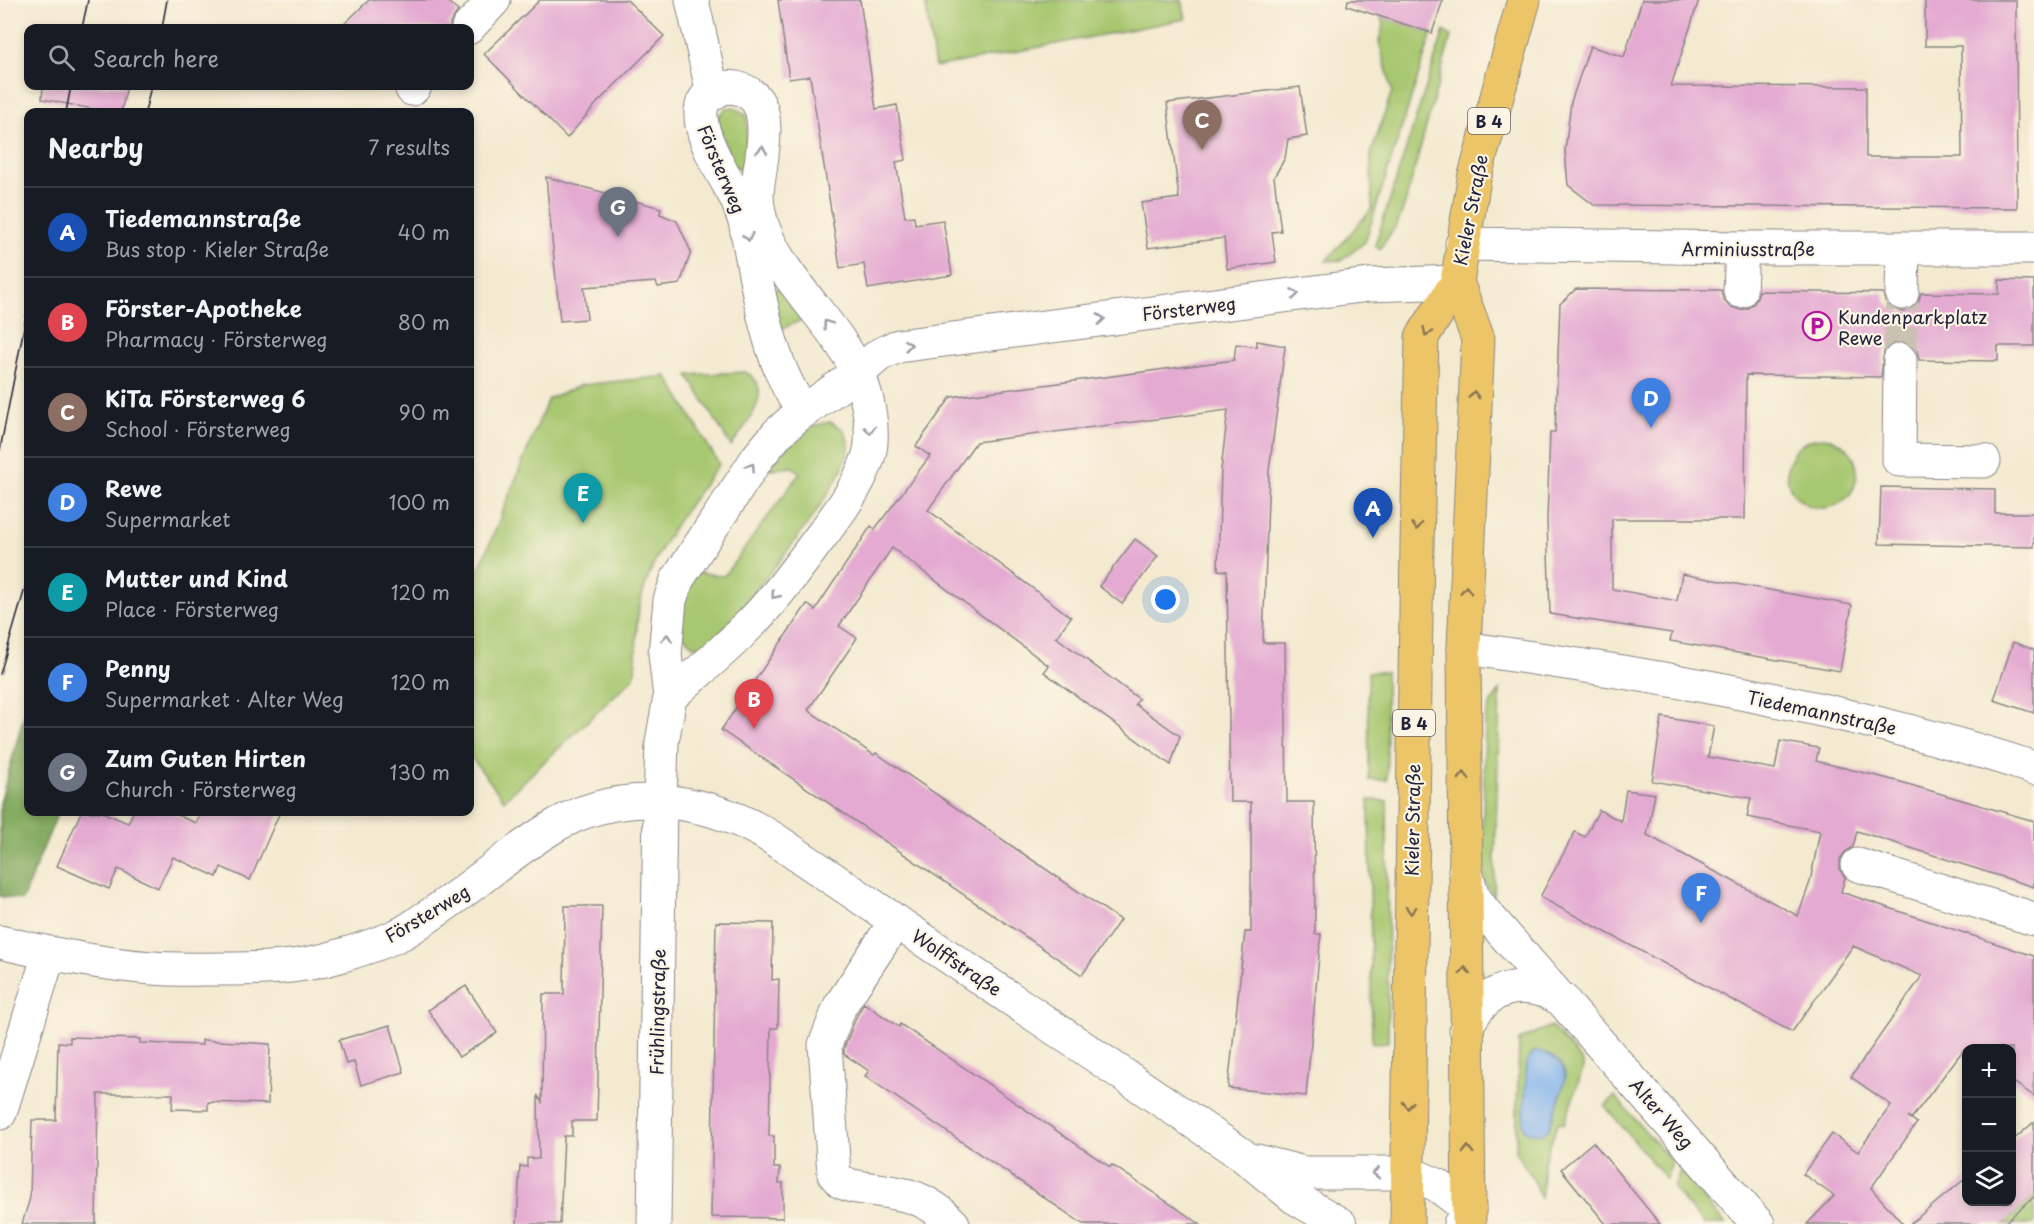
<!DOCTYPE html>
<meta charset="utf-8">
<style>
body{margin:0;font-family:"Playpen Sans",sans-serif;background:#242831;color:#f1f3f6}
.controls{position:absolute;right:18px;bottom:18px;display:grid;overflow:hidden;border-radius:12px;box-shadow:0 3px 9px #0003}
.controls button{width:54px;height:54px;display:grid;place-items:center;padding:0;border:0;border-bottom:2px solid #363941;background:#171b24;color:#f1f3f6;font:30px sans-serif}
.you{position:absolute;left:1166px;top:600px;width:21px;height:21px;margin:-15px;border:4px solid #fff;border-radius:50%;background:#1a73e8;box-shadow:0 0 0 9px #1a73e833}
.badge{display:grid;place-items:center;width:39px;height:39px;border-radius:50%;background:#2563eb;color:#fff;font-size:20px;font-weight:700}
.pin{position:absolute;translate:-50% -50px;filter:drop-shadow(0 2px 3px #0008)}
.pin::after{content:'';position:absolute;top:32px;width:21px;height:18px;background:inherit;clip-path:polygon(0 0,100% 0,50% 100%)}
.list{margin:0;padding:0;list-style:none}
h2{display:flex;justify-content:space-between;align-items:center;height:78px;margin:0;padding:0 24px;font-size:26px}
h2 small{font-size:20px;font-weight:400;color:#9ea1a6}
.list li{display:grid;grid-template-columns:39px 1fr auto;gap:18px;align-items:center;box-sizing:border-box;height:90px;padding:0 24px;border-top:2px solid #363941}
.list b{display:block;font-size:22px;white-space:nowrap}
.list p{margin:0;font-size:20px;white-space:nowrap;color:#9ea1a6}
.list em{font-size:20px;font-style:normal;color:#9ea1a6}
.icon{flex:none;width:33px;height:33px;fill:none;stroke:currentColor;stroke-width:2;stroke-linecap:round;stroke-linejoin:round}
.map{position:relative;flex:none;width:2034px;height:1224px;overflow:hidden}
.search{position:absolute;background:#171b24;box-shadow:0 3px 9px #0003;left:24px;top:24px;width:450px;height:66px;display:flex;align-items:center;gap:15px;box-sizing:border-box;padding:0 21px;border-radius:12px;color:#9ea1a6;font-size:22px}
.panel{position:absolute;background:#171b24;box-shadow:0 3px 9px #0003;left:24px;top:108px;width:450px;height:708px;border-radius:12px}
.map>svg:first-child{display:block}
.green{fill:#a7c76f;stroke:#647455;stroke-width:1.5;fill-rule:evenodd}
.forest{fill:#85ac62;stroke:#54674e;stroke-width:1.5}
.water{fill:#81b2ed;stroke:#526a94;stroke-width:1.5}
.building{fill:#e4aad1}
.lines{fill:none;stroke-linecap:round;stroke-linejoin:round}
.minor-tunnel{stroke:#c9c2b2;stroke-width:33;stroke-dasharray:33 16;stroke-linecap:butt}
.minor-casing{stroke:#8a8686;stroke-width:35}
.major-casing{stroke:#8a8686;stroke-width:35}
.minor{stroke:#fff;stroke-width:33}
.major{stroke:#edc569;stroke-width:33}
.tram{stroke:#22223b;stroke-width:1.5}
.oneway{stroke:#9c9ca7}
.oneway2{stroke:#887452}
.labels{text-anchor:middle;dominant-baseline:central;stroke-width:4.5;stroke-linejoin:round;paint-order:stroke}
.shield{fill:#fcf5e5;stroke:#63616e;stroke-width:1.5}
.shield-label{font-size:16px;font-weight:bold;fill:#22223b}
.street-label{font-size:18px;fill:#22223b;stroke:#fcf5e5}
.poi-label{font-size:18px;fill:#22223b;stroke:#fcf5e5;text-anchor:start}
</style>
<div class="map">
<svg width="2034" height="1224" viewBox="0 0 2034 1224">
<rect width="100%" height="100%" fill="#fcf5e5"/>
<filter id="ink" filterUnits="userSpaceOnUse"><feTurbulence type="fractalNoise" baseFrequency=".0167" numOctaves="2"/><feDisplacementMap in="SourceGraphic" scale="12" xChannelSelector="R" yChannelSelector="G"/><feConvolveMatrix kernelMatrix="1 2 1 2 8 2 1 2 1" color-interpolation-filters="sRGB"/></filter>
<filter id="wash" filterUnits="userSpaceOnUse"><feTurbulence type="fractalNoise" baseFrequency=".008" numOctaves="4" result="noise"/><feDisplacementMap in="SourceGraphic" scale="24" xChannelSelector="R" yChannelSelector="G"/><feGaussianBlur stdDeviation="1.35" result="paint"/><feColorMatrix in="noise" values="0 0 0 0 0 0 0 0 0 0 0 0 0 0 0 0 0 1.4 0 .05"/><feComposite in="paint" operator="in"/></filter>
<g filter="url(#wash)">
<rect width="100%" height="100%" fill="#f3ead0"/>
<g class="green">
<polygon points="925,0 1182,0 1186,19 935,67"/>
<polygon points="1380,16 1432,33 1365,242 1342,260 1326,261 1372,209 1371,154 1392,91 1379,41 1384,24"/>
<polygon points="1444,31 1451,36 1405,204 1398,223 1380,249 1375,245"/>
<polygon points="734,107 747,116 746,168 743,171 732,164 717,118 726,108"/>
<polygon points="776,288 783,290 802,320 779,330 774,289"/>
<path d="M745,372c33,17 0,54 -14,74l-43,-71z"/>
<path d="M667,376l52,88c-33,45 -68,88 -80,144 -4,20 -1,47 -5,69l-130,123 -34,-44v-164l78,-193 34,-14z"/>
<path d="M830,422l14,8c2,5 5,11 5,17 -2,38 -104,157 -132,190l-11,9h-13l-12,-13 2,-29 12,-32 29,4 76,-103 -7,-6 -24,2c16,-20 34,-44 61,-47z"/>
<circle cx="1822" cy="473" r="35"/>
<polygon points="1368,672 1386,672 1387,780 1369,780"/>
<polygon points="1500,690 1494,897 1485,882 1482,864 1485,718 1491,703"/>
<polygon points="1369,800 1387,801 1388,1042 1372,1043"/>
<path d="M1551,1026l32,36v7l-19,55 -6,-2 -14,40 -3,37 -9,-22 -16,-25 3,-112zM1527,1061l38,17 -23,56 -18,-4z"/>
<polygon points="1615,1096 1672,1162 1666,1179 1605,1106"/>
<polygon points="1680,1171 1725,1224 1703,1224 1673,1188"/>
<polygon points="2034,1197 2034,1224 2003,1224"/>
</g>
<polygon class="forest" points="28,700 28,812 58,812 22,900 0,896 0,804"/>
<path class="water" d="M1535,1051c13,1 30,11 30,26 0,9 -13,41 -16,52l-7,5 -15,-2 -4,-7 4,-64z"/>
<g id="blocks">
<g class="building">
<polygon points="369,0 446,0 458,11 450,23 450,28 340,28"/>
<polygon points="540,0 627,0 664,36 597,103 567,138 484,54"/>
<polygon points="778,0 860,0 876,109 897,105 906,160 896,162 905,217 914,216 915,224 943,220 952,275 868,289 864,264 840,268 810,76 789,79"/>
<polygon points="1348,0 1443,0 1432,33 1347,6"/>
<polygon points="1642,0 1699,0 1671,86 1866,87 1866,157 1962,157 1961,46 1925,46 1925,0 2016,0 2017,208 1594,205 1568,185 1565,151 1571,102 1590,46 1624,57"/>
<polygon points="43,86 127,86 121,112 93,112 93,109 42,99"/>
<polygon points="1300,87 1307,136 1288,139 1285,158 1274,177 1281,231 1272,232 1276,262 1227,269 1224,238 1148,248 1141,203 1179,198 1167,103"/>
<polygon points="546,177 661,208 660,214 677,221 691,252 680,284 658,287 656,282 584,287 587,319 560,321"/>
<polygon points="1999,280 2034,281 2034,346 1998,346 1998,361 1919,360 1917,351 1910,344 1900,341 1890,344 1884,351 1881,377 1746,375 1745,519 1612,519 1612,589 1677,601 1682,574 1852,605 1840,671 1670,641 1672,633 1550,614 1547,520 1550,432 1555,432 1560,304 1576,289 1721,290 1723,299 1729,306 1740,310 1748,308 1755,302 1759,291 1883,293 1885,301 1892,309 1902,312 1910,310 1918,303 1921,293 1999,294"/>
<polygon points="1257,341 1285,346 1269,471 1263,643 1285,643 1287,802 1314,802 1315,934 1321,934 1306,1096 1228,1088 1245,932 1251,932 1251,802 1230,802 1227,571 1218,570 1221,470 1228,410 976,442 928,510 1071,617 1056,637 1139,699 1135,704 1180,736 1171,765 1044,672 1049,666 892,548 839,626 857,638 808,710 874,755 876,753 1120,920 1082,975 721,730 807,604 815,610 871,526 875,529 930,456 916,446 951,397 1234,360 1236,344 1257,347"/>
<polygon points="1881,487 1995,489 1995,513 2034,513 2034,547 1879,544"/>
<polygon points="1135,539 1158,556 1122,604 1099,586"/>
<polygon points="2013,642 2034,650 2034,713 1994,700"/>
<polygon points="1662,717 1714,726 1708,757 1775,769 1780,741 1819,748 1816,761 1897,781 2034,821 2034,887 1857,831 1853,847 1845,852 1840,859 1840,870 1845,878 1841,892 2034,956 2034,1096 2012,1081 2012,1048 1964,1049 1911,1119 1908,1116 1917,1123 1871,1188 1903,1224 1807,1224 1834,1196 1803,1174 1832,1134 1858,1152 1891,1105 1851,1077 1922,976 1853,946 1792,1032 1540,897 1575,832 1585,837 1599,810 1621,821 1626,790 1655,794 1647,835 1798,916 1810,882 1820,831 1747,817 1751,798 1652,781"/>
<polygon points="81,812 102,812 128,823 133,812 170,812 196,823 202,812 280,812 250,880 221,867 217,877 173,857 158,888 118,869 109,889 57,866"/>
<polygon points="565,906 602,906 597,1121 572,1121 572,1136 564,1136 560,1224 517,1224 520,1166 527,1167 527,1158 539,1159 538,1096 542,1102 543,994 564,994"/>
<polygon points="716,922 773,923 772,980 779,979 778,1028 771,1028 769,1136 774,1136 774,1168 780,1168 779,1183 783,1183 783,1218 711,1217"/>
<polygon points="466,986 497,1033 459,1057 428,1010"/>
<polygon points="864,1003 899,1027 900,1024 1110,1167 1112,1165 1200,1224 1083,1224 865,1076 869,1071 844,1054 844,1048 857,1015"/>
<polygon points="390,1025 404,1072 361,1085 354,1062 346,1064 339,1040"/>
<polygon points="70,1037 140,1039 140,1043 202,1045 202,1040 270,1044 268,1104 208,1102 208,1110 172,1109 173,1094 98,1094 96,1224 22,1224 30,1198 32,1120 56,1120 58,1042 70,1043"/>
<polygon points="2034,1122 2034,1197 2003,1224 1910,1224 1966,1178 1966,1202 2012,1202 2012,1141"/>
<polygon points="1593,1142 1660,1224 1606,1224 1561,1169"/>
</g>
</g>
</g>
<g filter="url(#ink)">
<use href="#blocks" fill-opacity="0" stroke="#8a8686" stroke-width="1.5"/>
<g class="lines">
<polyline class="minor-tunnel" points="1900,360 1902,293"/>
<g class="minor-casing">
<g id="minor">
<polyline points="692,0 713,94"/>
<polyline points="468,28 494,0"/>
<polyline points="412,89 415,86"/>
<polyline points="1462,244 1742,248 2034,248"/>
<polyline points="1740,291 1742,248"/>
<polyline points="1902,293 1903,248"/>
<polyline points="1900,360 1899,460 1984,461"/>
<path d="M1464,648c192,27 386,59 570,120"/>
<path d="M670,697c24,-22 51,-43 74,-67 28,-27 52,-60 75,-91 19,-25 39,-51 49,-81 8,-24 0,-62 -10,-85 -25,-55 -79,-93 -97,-152 -2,-8 -4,-19 -4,-27 1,-25 19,-83 -7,-100 -7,-5 -17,-8 -26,-6 -54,11 2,88 13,112 3,7 5,14 8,21 13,63 20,136 58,190"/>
<polyline points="1858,865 2034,919"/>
<polyline points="1465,870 1473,896 1482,909 1758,1224"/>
<path d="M896,921l-56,85 -15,39 9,129 7,8 11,4c43,8 69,4 101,38"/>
<path d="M0,942c50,12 100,22 152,26 23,2 48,1 72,1 37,0 76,-1 112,-12 20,-6 41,-12 60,-21 11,-4 21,-13 31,-19 42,-27 79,-61 121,-87 71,-45 158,-34 226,9l467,315 53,43 46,27"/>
<path d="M1466,1029c18,-44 59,-53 98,-28"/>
<polyline points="0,1113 49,954"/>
<polyline points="1257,1161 1304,1173 1409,1173 1437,1185 1469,1209 1460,1224"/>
<polyline points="654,1224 660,801 662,742 670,697 665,654 670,600 677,580 758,457 778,433 797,416 858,373 879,355 898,346 1369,285 1457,282"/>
</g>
</g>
<g class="major-casing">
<g id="major">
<polyline points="1457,282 1478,339 1464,648 1469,1224"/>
<polyline points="1407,1224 1417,545 1422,337 1457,282 1474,179 1524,0"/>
</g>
</g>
<use href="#minor" class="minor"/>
<use href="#major" class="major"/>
<g class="tram">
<polyline points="82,28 88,0"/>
<polyline points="162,28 167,0"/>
<polyline points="66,112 71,86"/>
<polyline points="145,112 151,86"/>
<polyline points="0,450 28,307"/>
<polyline points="0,674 28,578"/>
</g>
</g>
<defs><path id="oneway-chevron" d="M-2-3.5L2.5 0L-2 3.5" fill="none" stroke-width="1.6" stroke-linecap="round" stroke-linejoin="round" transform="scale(1.5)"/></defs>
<g class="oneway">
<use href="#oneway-chevron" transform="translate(762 150) rotate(-85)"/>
<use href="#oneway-chevron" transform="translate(748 237) rotate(78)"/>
<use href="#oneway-chevron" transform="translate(1295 294) rotate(-7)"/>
<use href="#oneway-chevron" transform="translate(1101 319) rotate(-7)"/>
<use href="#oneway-chevron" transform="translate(827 324) rotate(-126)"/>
<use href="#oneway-chevron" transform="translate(908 345) rotate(-6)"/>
<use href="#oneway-chevron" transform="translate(870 430) rotate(86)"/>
<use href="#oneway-chevron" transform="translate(751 467) rotate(-56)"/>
<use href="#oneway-chevron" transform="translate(775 595) rotate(129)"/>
<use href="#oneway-chevron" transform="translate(667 638) rotate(-85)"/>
<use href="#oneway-chevron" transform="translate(1376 1173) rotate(179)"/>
</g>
<g class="oneway2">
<use href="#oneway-chevron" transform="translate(1427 332) rotate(116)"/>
<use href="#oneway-chevron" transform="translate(1474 395) rotate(-88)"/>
<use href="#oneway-chevron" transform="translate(1417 526) rotate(91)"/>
<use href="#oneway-chevron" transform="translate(1466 590) rotate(-88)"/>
<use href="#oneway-chevron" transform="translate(1464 776) rotate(-90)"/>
<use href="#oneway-chevron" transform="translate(1411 910) rotate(91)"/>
<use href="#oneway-chevron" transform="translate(1465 971) rotate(-90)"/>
<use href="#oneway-chevron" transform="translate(1408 1105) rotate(90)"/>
<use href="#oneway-chevron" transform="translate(1468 1150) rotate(-91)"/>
</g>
</g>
<defs>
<g id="parking-ring" transform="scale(1.5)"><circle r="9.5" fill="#fcf5e5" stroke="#b5179e" stroke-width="1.5"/><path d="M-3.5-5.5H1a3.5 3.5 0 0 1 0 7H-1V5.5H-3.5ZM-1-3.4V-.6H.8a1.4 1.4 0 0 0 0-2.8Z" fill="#b5179e"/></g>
</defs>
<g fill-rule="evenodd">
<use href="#parking-ring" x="1817" y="326"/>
</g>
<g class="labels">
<g class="shield">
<rect x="1468" y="108" width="42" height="26" rx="4.5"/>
<rect x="1393" y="710" width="42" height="26" rx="4.5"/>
</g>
<g class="shield-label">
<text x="1489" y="121">B 4</text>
<text x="1414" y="723">B 4</text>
</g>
<g class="street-label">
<text transform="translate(722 169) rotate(67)">Försterweg</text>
<text transform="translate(1470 210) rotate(-79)">Kieler Straße</text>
<text x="1748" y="248">Arminiusstraße</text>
<text transform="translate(1189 308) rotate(-7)">Försterweg</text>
<text transform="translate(1822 712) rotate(12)">Tiedemannstraße</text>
<text transform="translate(1412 820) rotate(-89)">Kieler Straße</text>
<text transform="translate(427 913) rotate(-31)">Försterweg</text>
<text transform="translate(957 962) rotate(34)">Wolffstraße</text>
<text transform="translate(657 1012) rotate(-89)">Frühlingstraße</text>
<text transform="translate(1662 1113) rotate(49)">Alter Weg</text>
</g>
<g class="poi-label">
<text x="1838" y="316">Kundenparkplatz<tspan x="1838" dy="21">Rewe</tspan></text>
</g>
</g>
</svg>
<div class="controls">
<button>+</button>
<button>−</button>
<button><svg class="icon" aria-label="layers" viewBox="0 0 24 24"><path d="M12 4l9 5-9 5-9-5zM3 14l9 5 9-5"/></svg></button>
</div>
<div class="you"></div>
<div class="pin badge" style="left:1373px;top:538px;background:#1a4fb4">A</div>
<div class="pin badge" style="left:754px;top:729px;background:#e0444e">B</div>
<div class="pin badge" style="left:1202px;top:150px;background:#8d6e63">C</div>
<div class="pin badge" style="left:1651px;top:428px;background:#3f7fe0">D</div>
<div class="pin badge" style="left:583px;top:523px;background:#0f9aa8">E</div>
<div class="pin badge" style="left:1701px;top:923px;background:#3f7fe0">F</div>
<div class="pin badge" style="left:618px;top:237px;background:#6b7280">G</div>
<div class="search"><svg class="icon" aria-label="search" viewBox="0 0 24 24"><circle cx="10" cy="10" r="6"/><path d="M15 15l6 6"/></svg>Search here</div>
<section class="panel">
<h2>Nearby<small>7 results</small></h2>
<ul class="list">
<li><span class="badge" style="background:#1a4fb4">A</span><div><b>Tiedemannstraße</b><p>Bus stop · Kieler Straße</p></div><em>40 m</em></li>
<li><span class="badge" style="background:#e0444e">B</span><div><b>Förster-Apotheke</b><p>Pharmacy · Försterweg</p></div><em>80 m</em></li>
<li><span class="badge" style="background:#8d6e63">C</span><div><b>KiTa Försterweg 6</b><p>School · Försterweg</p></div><em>90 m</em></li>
<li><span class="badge" style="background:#3f7fe0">D</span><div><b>Rewe</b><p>Supermarket</p></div><em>100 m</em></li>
<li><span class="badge" style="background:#0f9aa8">E</span><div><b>Mutter und Kind</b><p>Place · Försterweg</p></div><em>120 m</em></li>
<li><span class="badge" style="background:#3f7fe0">F</span><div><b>Penny</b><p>Supermarket · Alter Weg</p></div><em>120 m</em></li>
<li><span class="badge" style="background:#6b7280">G</span><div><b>Zum Guten Hirten</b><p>Church · Försterweg</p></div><em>130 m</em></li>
</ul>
</section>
</div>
